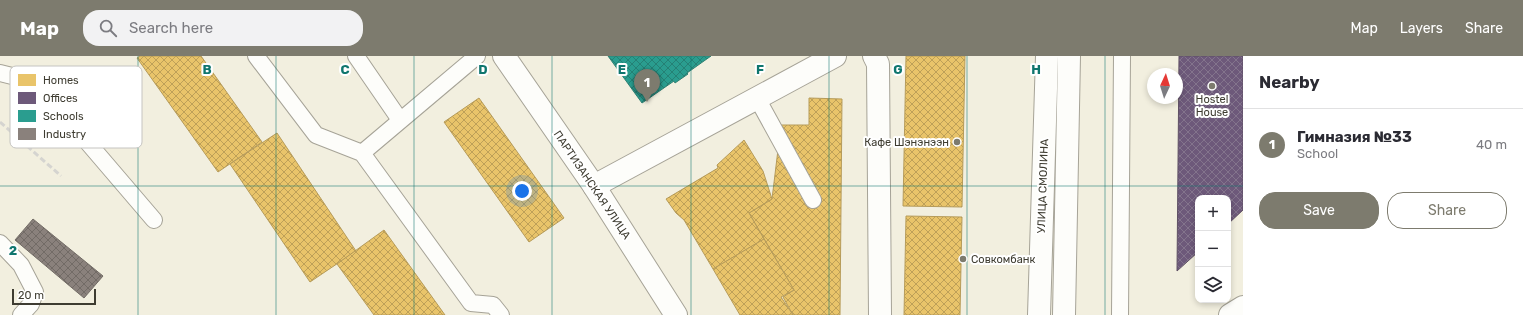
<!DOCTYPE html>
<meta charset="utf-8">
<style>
body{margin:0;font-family:Rubik,sans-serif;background:#f2f2f3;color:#2b2b33}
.controls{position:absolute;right:12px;bottom:12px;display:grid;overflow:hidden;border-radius:8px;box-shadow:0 2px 6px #0003}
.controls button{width:36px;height:36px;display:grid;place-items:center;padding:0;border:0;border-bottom:1px solid #e1e1e2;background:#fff;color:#2b2b33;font:20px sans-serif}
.compass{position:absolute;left:1147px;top:12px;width:36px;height:36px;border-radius:50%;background:#fff;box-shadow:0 2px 6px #0003;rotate:4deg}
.scale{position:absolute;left:12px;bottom:10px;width:84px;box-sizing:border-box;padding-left:4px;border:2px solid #3e3c31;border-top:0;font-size:11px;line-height:14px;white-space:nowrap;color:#3e3c31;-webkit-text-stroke:3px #fff;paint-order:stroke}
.you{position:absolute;left:522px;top:135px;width:14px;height:14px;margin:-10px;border:3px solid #fff;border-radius:50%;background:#1a73e8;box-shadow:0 0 0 6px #1a73e833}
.badge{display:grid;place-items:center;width:26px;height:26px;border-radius:50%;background:#7d7b6e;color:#fff;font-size:13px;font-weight:700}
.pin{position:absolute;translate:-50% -33px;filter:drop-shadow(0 1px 2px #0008)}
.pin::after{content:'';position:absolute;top:21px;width:14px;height:12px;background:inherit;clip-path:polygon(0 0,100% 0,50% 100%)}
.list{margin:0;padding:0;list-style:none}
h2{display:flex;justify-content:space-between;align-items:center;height:52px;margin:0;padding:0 16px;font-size:17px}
h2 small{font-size:13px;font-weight:400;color:#7c7c81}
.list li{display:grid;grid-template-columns:26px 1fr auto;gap:12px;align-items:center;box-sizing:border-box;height:72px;padding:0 16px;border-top:1px solid #e1e1e2}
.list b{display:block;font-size:15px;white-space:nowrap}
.list p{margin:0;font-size:13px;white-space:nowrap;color:#7c7c81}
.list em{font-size:13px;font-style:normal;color:#7c7c81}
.actions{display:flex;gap:8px;padding:12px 16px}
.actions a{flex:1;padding:9px 0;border:1px solid #7d7b6e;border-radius:16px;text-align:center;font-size:14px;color:#7d7b6e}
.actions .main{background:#7d7b6e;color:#fff}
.icon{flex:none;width:22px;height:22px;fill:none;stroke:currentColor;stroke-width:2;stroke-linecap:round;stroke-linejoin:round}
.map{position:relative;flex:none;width:1243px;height:259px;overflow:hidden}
header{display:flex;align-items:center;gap:24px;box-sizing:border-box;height:56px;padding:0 20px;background:#7d7b6e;color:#fff}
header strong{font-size:19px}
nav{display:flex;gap:22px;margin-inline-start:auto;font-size:14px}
.search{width:280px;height:36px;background:#f2f2f3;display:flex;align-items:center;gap:10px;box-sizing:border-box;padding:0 14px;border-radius:16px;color:#7c7c81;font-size:15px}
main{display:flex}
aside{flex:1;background:#fff}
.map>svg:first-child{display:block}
.homes{fill:url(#homes-cross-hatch);stroke:#b69b59}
.offices{fill:url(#offices-cross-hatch);stroke:#5f5064}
.schools{fill:url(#schools-cross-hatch);stroke:#308073}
.industry{fill:url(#industry-cross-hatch);stroke:#736c66}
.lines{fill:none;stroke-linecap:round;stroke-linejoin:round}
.service-casing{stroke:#a6a397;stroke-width:18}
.minor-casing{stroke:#a6a397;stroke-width:24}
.secondary-casing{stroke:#a6a397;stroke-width:24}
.service{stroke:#fdfdfa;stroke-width:16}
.minor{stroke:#fdfdfa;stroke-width:22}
.secondary{stroke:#fdfdfa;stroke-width:22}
.rail{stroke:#d5d4d0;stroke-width:3;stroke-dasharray:6 3;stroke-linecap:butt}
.grid{fill:none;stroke:#0f766e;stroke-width:1;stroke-opacity:0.55}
.poi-dot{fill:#7d7b6e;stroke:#fff;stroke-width:1.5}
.labels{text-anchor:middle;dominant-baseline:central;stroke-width:4;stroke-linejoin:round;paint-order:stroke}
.poi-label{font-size:11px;fill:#3e3c31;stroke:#fff}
.street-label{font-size:11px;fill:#3e3c31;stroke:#fff}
.key{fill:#fff;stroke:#c5c4c1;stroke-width:1}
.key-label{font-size:11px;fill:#3e3c31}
.grid-label{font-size:13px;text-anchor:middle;font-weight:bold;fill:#0f766e;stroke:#fff;stroke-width:4;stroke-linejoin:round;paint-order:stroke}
</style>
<header>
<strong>Map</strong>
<div class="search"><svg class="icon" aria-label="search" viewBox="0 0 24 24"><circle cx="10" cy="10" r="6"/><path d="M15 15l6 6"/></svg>Search here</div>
<nav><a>Map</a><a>Layers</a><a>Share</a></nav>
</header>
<main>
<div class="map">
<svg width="1243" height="259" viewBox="0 0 1243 259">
<defs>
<pattern id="homes-cross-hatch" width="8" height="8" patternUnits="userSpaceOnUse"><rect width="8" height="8" fill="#e9c46a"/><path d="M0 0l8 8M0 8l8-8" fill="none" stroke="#bea058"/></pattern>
<pattern id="offices-cross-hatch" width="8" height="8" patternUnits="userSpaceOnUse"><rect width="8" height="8" fill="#6d597a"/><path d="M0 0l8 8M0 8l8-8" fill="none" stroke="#83748c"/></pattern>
<pattern id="schools-cross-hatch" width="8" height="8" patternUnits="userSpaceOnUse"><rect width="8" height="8" fill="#2a9d8f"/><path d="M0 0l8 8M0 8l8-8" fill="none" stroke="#258175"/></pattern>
<pattern id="industry-cross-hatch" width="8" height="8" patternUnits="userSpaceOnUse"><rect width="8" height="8" fill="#8a817c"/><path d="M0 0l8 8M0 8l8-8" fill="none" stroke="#726b66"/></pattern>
</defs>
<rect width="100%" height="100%" fill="#f2efdf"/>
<g class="homes">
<polygon points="140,0 201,0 262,86 218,116 137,2"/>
<polygon points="906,0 965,0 962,151 903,150"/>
<polygon points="479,42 564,162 529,186 444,66"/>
<polygon points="809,42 842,43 840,259 793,259 783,241 794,234 749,157 772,143 781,69 809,69"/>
<polygon points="277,77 356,195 310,226 230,108"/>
<polygon points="744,84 763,115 772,143 749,157 764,183 713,213 684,164 676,157 666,143 718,112 717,109"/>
<polygon points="906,160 962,161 960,259 904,259"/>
<polygon points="384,174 445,259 374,259 337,208"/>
<polygon points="764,183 794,234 781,241 793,259 740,259 713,213"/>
</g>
<polygon class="offices" points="1179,0 1243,0 1243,154 1228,168 1228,142 1198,142 1198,196 1177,215"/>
<polygon class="schools" points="608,0 711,0 687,17 688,18 675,27 674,25 642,47"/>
<polygon class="industry" points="33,163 103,220 84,242 15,184"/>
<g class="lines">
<g class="service-casing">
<g id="service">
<polyline points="256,0 316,79 362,97 471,247 493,249 501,259"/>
<polyline points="356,0 400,64"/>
<polyline points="0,17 36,26 154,164"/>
<polyline points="757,42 813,144"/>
<polyline points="362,97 477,0"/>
<polyline points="0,187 21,209 35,236 31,248 21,259"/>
<polyline points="1120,259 1122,0"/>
</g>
</g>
<g class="minor-casing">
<g id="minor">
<polyline points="504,0 594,130 676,259"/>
<polyline points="874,0 878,8 880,259"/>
<polyline points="594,130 835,0"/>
<polyline points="1230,259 1243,251"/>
</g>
</g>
<g class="secondary-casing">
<g id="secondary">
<polyline points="1039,259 1047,0"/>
<polyline points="1064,259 1069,0"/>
</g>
</g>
<use href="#service" class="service"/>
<use href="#minor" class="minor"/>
<use href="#secondary" class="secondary"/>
<polyline class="rail" points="0,66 61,120"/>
</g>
<path class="grid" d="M138,0v259M276,0v259M414,0v259M552,0v259M691,0v259M829,0v259M967,0v259M1105,0v259M0,130h1243"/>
<g class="poi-dot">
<circle cx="1212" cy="30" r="4"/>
<circle cx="957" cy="86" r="4"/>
<circle cx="963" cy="203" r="4"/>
</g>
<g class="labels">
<g class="poi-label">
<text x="1212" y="43">Hostel<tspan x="1212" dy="13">House</tspan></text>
<text x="949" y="86" text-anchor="end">Кафе Шэнэнээн</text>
<text x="971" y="203" text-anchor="start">Совкомбанк</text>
</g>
<g class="street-label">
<text transform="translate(592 129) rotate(56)">ПАРТИЗАНСКАЯ УЛИЦА</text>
<text transform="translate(1043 130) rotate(-88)">УЛИЦА СМОЛИНА</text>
</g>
</g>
<rect x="10" y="10" width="132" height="82" rx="6" class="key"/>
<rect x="18" y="18" width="18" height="12" fill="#e9c46a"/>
<rect x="18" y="36" width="18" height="12" fill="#6d597a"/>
<rect x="18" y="54" width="18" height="12" fill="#2a9d8f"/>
<rect x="18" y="72" width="18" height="12" fill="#8a817c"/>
<g class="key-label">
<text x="43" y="28">Homes</text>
<text x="43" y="46">Offices</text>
<text x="43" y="64">Schools</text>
<text x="43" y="82">Industry</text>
</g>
<g class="grid-label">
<text x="207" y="18">B</text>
<text x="345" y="18">C</text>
<text x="483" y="18">D</text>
<text x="622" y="18">E</text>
<text x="760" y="18">F</text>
<text x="898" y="18">G</text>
<text x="1036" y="18">H</text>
<text x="13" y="199">2</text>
</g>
</svg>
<div class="controls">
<button>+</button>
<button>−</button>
<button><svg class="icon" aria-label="layers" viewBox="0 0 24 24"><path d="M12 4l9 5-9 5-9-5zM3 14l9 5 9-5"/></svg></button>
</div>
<svg class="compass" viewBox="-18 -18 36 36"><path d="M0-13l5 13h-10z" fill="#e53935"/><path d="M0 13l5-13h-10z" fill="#7c7c81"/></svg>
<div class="scale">20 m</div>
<div class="you"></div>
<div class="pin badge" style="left:647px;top:46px">1</div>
</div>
<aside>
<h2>Nearby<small></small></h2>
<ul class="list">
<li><span class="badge">1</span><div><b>Гимназия №33</b><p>School</p></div><em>40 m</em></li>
</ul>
<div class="actions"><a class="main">Save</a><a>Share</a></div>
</aside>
</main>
